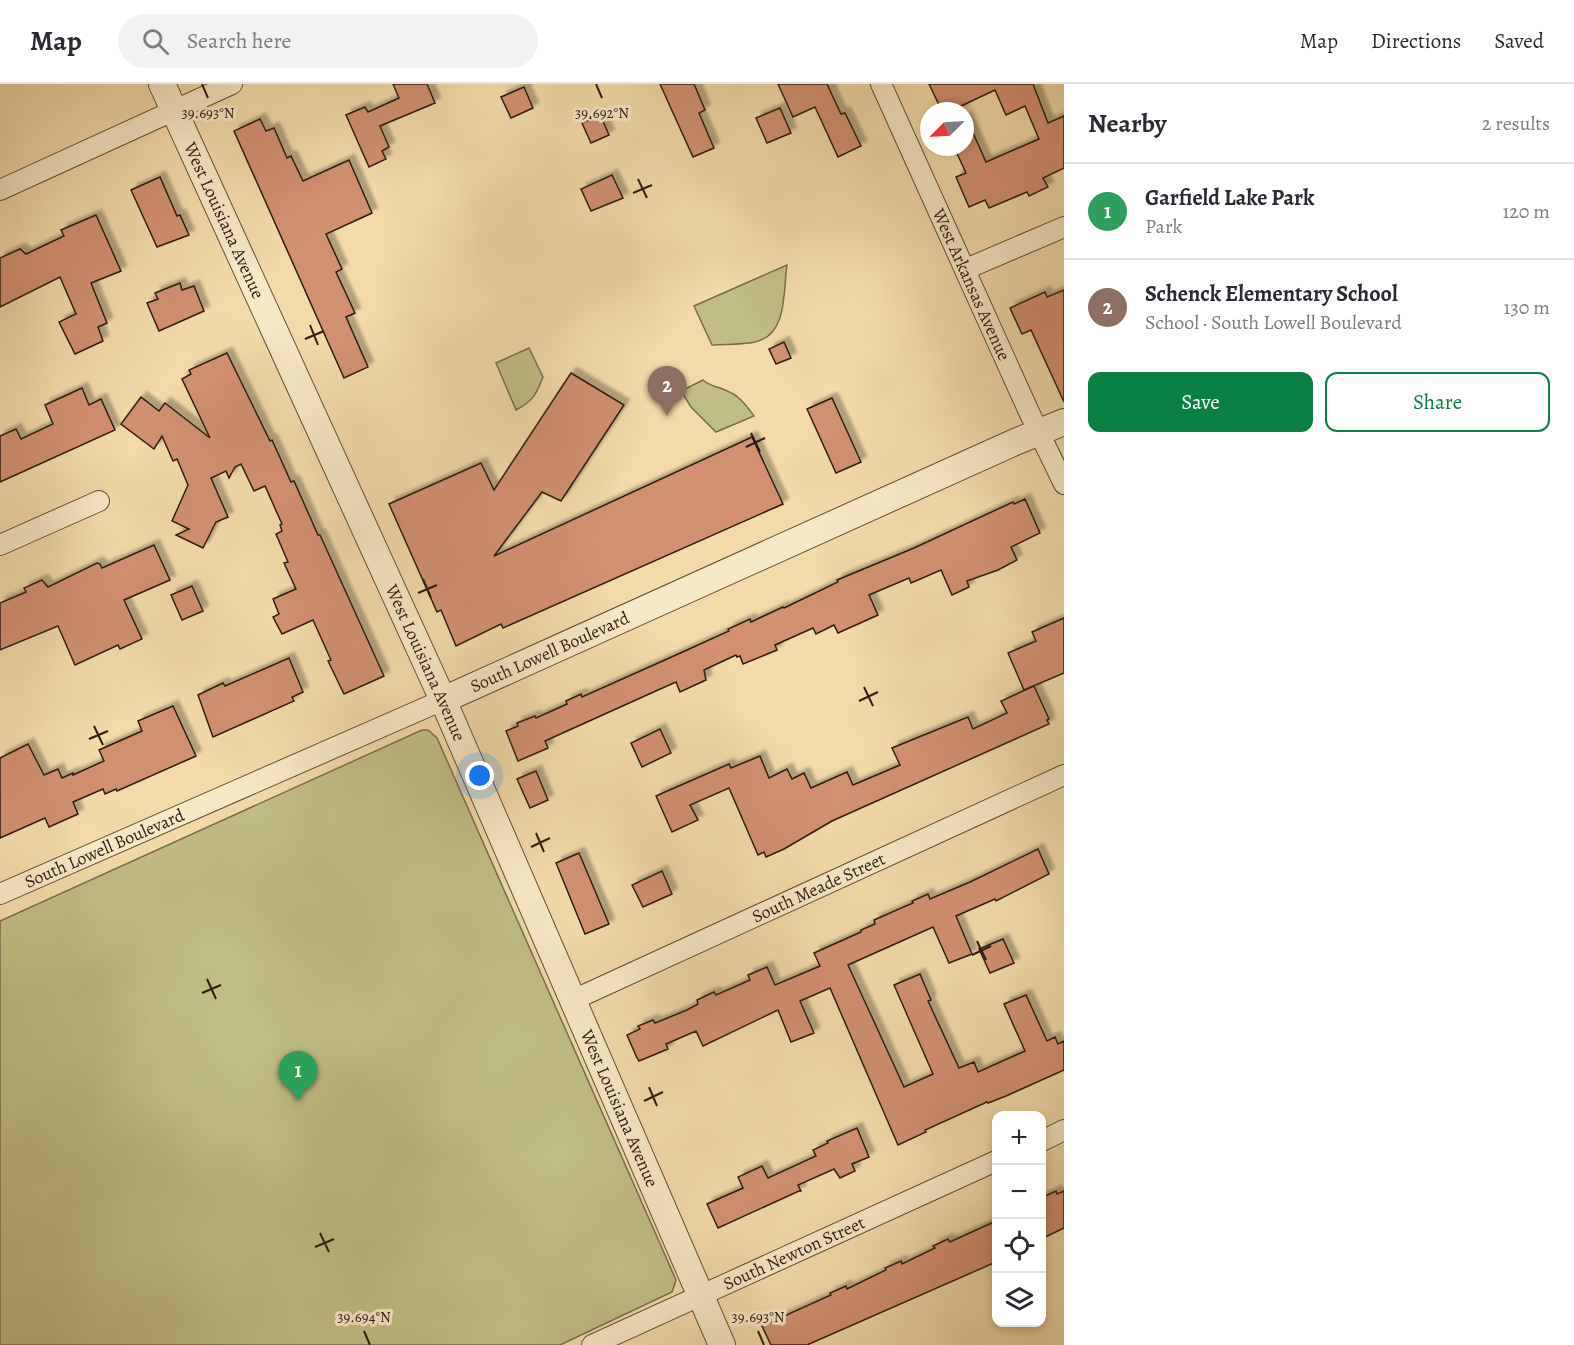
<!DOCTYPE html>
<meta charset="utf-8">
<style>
body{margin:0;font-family:Alegreya,serif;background:#f2f2f3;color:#2b2b33}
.controls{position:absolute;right:18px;bottom:18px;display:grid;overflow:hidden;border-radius:12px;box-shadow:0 3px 9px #0003}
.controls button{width:54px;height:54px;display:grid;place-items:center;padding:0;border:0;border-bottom:2px solid #e1e1e2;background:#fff;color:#2b2b33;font:30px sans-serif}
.compass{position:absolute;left:920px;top:18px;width:54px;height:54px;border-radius:50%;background:#fff;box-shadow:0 3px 9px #0003;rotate:246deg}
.you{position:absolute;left:480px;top:692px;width:21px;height:21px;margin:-15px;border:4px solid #fff;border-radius:50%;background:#1a73e8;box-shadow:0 0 0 9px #1a73e833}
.badge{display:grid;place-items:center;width:39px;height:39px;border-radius:50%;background:#0b8043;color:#fff;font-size:20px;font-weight:700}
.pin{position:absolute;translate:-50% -50px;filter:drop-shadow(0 2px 3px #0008)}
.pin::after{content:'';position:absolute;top:32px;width:21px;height:18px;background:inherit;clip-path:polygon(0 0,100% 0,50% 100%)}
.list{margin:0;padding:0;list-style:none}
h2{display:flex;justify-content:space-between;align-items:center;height:78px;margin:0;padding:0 24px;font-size:26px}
h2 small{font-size:20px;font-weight:400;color:#7c7c81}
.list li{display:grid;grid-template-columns:39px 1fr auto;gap:18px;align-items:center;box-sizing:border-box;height:96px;padding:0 24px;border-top:2px solid #e1e1e2}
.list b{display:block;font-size:22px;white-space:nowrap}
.list p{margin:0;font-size:20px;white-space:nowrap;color:#7c7c81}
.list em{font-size:20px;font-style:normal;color:#7c7c81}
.actions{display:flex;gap:12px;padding:18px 24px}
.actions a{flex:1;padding:14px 0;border:2px solid #0b8043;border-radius:12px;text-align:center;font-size:21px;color:#0b8043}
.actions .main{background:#0b8043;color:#fff}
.icon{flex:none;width:33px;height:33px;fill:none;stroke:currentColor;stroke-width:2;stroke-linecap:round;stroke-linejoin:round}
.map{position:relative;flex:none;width:1064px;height:1261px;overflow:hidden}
header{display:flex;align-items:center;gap:36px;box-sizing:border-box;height:84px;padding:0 30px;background:#fff;border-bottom:2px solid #e1e1e2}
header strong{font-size:28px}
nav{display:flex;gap:33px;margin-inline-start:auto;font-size:21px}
.search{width:420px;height:54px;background:#f2f2f3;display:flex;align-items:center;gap:15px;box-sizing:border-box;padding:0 21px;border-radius:33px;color:#7c7c81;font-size:22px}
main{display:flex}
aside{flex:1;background:#fff}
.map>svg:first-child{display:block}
.green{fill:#c0be84;stroke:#776d4c;stroke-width:1.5}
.building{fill:#d29071;stroke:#2e1c13;stroke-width:1.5;filter:url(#shadow)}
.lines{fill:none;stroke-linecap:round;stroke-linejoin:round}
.minor-casing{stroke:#5f4c38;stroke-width:22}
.tertiary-casing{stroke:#5f4c38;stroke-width:28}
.minor{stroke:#f7e8c7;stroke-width:20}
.tertiary{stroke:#f7e8c7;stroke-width:26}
.ticks{fill:none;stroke:#2e1c13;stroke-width:2}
.labels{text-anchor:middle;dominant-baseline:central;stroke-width:6;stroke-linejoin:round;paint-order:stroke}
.street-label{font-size:18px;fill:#2e1c13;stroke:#f7e8c7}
.ticks-label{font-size:15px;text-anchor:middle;fill:#2e1c13;stroke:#f7e8c7;stroke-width:6;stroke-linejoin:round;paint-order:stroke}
</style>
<header>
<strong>Map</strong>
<div class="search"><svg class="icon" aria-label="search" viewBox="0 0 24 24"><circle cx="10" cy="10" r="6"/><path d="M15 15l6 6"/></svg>Search here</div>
<nav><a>Map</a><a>Directions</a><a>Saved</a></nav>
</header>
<main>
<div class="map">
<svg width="1064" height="1261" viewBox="0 0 1064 1261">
<defs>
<filter id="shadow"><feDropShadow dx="5.5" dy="-5.5" stdDeviation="1.5" flood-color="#0004"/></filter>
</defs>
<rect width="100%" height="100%" fill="#f2dba9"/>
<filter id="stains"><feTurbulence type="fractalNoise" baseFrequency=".00333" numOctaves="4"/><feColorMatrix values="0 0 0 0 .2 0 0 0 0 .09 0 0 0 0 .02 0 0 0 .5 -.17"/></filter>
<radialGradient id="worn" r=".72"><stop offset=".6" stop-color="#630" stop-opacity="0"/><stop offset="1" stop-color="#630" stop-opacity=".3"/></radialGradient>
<g class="green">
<path d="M787,181c-4,26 1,70 -32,77 -13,3 -29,2 -43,3l-18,-39z"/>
<path d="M529,264l14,29c-7,18 -10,24 -27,33l-20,-47z"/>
<path d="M703,296c8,7 14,6 22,10 14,5 21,15 29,26l-38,16 -25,-25 -10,-16z"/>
<polygon points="422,646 428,646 437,654 676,1196 672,1208 560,1261 0,1261 0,837"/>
</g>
<g class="building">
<polygon points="393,0 427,0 435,19 380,42 389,63 382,67 386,75 369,83 346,31 365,23 368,28 399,14"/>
<polygon points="660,0 694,0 705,26 699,29 714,64 693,73"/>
<polygon points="778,0 827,0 841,30 845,29 861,62 838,73 815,23 793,33"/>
<polygon points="929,0 1033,0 1048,39 1064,32 1064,84 1043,94 1048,103 1029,112 1027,108 989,124 985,116 969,123 956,93 966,89 954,63 965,63 965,31 986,78 1039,55 1025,22 1006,31 995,6 961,22 963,27 942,27"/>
<polygon points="524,3 533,24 511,34 501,13"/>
<polygon points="780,24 791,49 767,59 756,34"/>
<polygon points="600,30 609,51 591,59 582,39"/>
<polygon points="260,35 266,47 274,44 287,74 291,72 303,97 349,76 372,129 326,150 342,185 336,188 355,229 346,233 368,283 344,294 234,47"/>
<polygon points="612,91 623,114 591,127 581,105"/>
<polygon points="160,93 177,132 180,131 189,151 157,163 131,106"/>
<polygon points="96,131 121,187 91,199 107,239 98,243 103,257 75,270 59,238 76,230 60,193 0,223 0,174 20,165 26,170 64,152 61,146"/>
<polygon points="180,199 182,206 194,202 204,227 159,247 147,219 158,215 155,209"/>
<polygon points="1064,206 1064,318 1031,246 1022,250 1010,224 1045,208 1047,213"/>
<polygon points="784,258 791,274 776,280 769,265"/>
<polygon points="227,269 270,357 272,356 291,398 294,397 318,451 320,451 384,592 344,610 328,577 331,576 313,536 282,550 273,533 279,530 273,515 296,505 284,479 288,478 276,450 282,447 280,441 282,440 265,402 254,407 241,380 235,383 229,394 226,387 211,394 228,433 216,438 203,464 176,451 189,445 172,437 188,401 177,375 173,377 162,352 154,365 121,340 141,313 159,327 165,319 210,354 182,295 191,290 189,286"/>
<polygon points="571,289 624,321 561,417 542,408 494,472 752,353 783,420 503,544 501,540 456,562 441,526 437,528 389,420 481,379 494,406"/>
<polygon points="82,304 89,321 101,315 115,346 0,398 0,352 16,345 21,355 53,340 45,321"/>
<polygon points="832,314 861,378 836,389 807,325"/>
<polygon points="1025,415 1040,449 1011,463 1017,476 998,486 967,497 969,503 952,511 941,486 911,499 909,494 869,511 878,531 838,549 834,541 816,550 813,544 775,561 777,566 743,580 740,572 737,573 736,571 704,586 706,596 680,608 676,598 658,606 545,657 548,664 518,677 506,647 518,642 517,639 535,632 536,634 567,620 566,617 581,610 582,613 676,571 729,547 728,545 750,535 751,538 783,523 784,524 838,498 837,496 914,464 1013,418 1014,420"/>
<polygon points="154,461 170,496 124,516 142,555 120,565 118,561 75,581 58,542 0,566 0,519 26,508 24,504 42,496 48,503 97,479 100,480 102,484"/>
<polygon points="192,502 203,527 182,536 171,511"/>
<polygon points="1064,534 1064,589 1024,606 1008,569 1036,557 1032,548"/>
<polygon points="289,574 303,608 292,613 294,617 213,653 198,611 223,599 225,602"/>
<polygon points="1034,602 1049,635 1047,636 1049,640 832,737 784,765 766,773 764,768 758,771 729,704 690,721 698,736 672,748 656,712 729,680 731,684 760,672 769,694 787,685 792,695 804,689 811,704 847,688 853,701 900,681 892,664 968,633 973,645 1007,629 1001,617"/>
<polygon points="173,622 196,672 117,707 116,705 105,710 103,705 73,718 78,730 49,743 45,734 0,754 0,674 28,660 44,691 58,685 62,694 73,689 73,691 104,677 99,666 142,647 138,637"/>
<polygon points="660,645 671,669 642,683 631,659"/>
<polygon points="536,687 548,716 530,724 517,695"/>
<polygon points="1038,765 1049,790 996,817 995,815 956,832 972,870 949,879 933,843 848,881 904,1003 933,990 894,901 920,890 931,916 928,917 959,984 974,978 978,988 1025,967 1004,920 1026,911 1047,957 1055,953 1058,960 1064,957 1064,986 1006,1012 988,1019 987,1018 925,1046 926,1048 898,1061 830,904 800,917 814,949 791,958 778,926 703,962 696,947 666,960 668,965 639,977 637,974 627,951 640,945 638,942 653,936 655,939 687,926 698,920 697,916 714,908 716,911 750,896 748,891 767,883 775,901 820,882 814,869 861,848 861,846 875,840 874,836 913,819 912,817 928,810 930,815 970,798"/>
<polygon points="579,769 609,840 585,850 556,779"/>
<polygon points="662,787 672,810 643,823 632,801"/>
<polygon points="1003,855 1014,879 990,889 979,865"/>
<polygon points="857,1044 869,1073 852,1080 855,1087 840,1094 834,1085 798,1101 801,1107 799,1107 718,1144 707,1120 743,1104 738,1093 762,1082 768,1094 816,1072 813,1066 828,1059 827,1057"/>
<polygon points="1056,1107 1057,1110 1064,1107 1064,1144 1041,1155 1041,1114"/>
<polygon points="996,1137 996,1178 807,1261 771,1261 762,1242 831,1211 830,1209 846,1202 847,1205 886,1186 885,1184 901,1177 902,1180 935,1164 933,1162 948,1155 950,1158 952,1157"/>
</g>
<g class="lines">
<g class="minor-casing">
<g id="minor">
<path id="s1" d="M881,0l148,328 35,72"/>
<polyline points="0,106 232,0"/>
<polyline points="966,185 1064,143"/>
<polyline points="0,461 99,417"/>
<path id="s2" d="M0,810l443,-194"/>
<path id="s3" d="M573,916l491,-225"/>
<polyline points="1042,1057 1064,1046"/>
<path id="s4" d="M592,1261l404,-184"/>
</g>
</g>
<g class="tertiary-casing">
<g id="tertiary">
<path id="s5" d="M162,0l281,616 279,645"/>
<path id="s6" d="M443,616l572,-258 49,-20"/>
</g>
</g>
<use href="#minor" class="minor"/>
<use href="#tertiary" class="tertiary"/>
</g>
<path class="ticks" d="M202,0l6,14M596,0l6,14M638,95l9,19M633,109l19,-8M310,241l8,20M305,255l19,-8M751,349l9,19M746,363l19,-9M423,495l8,19M418,509l19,-8M864,603l9,19M859,617l19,-9M94,642l9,19M89,655l19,-8M536,749l8,19M531,763l19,-9M977,857l9,19M972,871l19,-9M207,895l9,20M202,909l19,-8M649,1003l8,19M644,1017l19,-9M320,1149l9,19M315,1163l19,-8M364,1247l6,14M758,1247l6,14"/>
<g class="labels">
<g class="street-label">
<text stroke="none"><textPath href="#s5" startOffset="150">West Louisiana Avenue</textPath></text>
<text stroke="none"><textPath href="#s1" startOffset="220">West Arkansas Avenue</textPath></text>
<text stroke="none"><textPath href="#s6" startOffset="117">South Lowell Boulevard</textPath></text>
<text stroke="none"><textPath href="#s5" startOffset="636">West Louisiana Avenue</textPath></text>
<text stroke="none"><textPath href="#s2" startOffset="114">South Lowell Boulevard</textPath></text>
<text stroke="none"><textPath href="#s3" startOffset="270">South Meade Street</textPath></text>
<text stroke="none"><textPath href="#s5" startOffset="1122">West Louisiana Avenue</textPath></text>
<text stroke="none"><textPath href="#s4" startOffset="222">South Newton Street</textPath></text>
</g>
</g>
<g class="ticks-label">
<text x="602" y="34">39.692°N</text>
<text x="208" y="34">39.693°N</text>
<text x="364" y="1238">39.694°N</text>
<text x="758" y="1238">39.693°N</text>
</g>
<rect width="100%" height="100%" filter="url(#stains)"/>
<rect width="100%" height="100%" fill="url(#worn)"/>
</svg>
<div class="controls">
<button>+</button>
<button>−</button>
<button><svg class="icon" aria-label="locate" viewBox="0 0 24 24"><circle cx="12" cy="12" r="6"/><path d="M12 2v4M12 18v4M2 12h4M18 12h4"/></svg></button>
<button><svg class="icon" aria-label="layers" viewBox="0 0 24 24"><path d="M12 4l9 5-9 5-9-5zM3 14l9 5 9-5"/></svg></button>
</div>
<svg class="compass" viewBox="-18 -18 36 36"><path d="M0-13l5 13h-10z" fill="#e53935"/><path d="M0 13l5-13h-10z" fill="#7c7c81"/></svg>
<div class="you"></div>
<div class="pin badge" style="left:298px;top:1017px;background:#2e9e5b">1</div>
<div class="pin badge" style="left:667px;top:332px;background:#8d6e63">2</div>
</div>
<aside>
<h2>Nearby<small>2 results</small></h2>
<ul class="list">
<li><span class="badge" style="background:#2e9e5b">1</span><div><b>Garfield Lake Park</b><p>Park</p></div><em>120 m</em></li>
<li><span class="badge" style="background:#8d6e63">2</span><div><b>Schenck Elementary School</b><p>School · South Lowell Boulevard</p></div><em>130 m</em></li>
</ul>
<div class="actions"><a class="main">Save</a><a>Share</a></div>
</aside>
</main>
